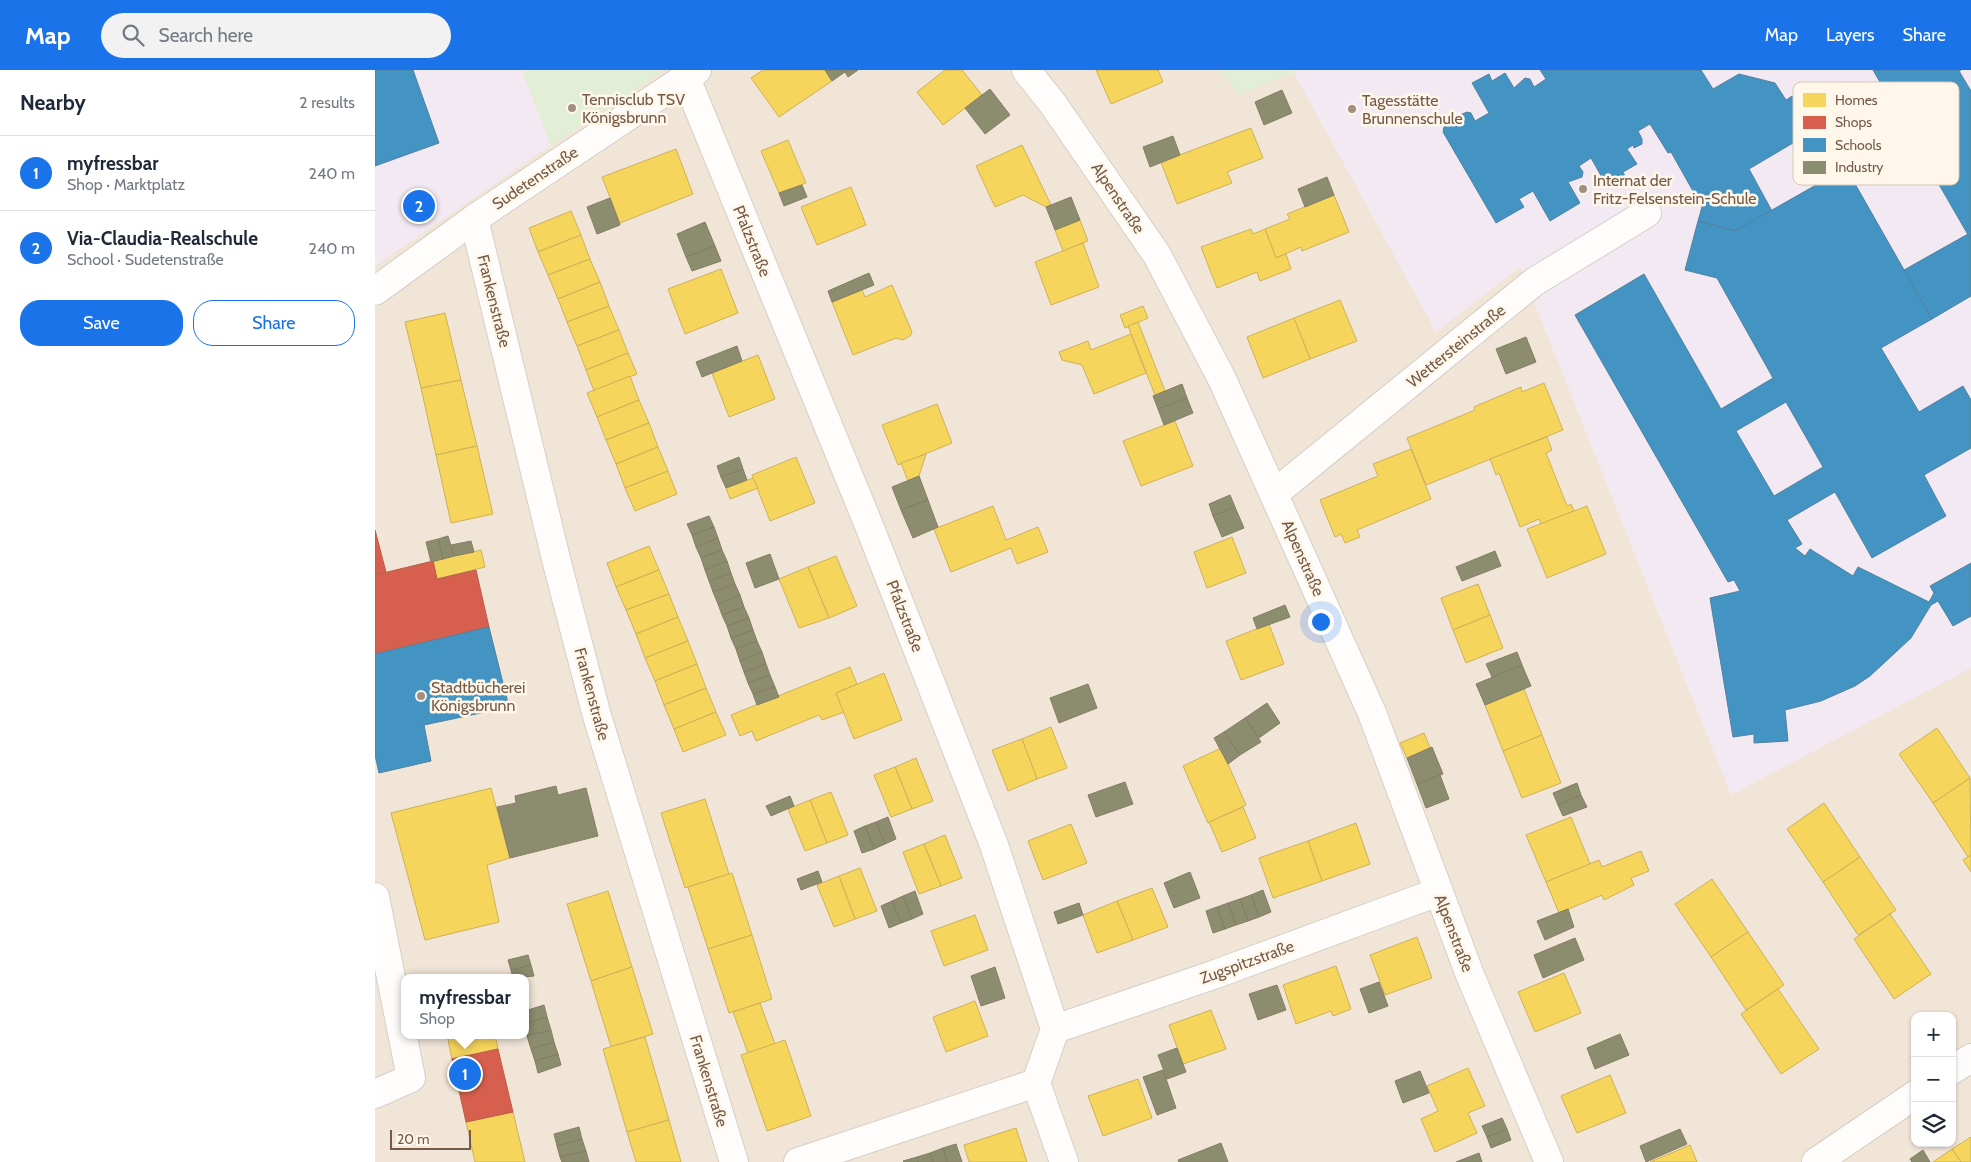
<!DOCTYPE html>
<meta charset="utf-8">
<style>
body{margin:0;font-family:Cabin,sans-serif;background:#f2f2f3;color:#1f2937}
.controls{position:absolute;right:15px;bottom:15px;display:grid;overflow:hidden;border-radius:10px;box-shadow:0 1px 4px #0004}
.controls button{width:45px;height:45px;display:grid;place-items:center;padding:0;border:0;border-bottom:1px solid #e0e1e3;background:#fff;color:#1f2937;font:25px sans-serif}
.scale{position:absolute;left:15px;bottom:12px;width:81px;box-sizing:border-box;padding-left:5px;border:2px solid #755a4a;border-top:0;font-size:14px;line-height:18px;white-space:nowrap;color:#755a4a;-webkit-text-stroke:4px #fff7ea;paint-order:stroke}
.you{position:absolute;left:945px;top:551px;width:18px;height:18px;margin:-12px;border:4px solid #fff;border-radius:50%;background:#1a73e8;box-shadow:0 0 0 8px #1a73e833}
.badge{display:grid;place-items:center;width:32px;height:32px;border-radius:50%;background:#1a73e8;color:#fff;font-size:16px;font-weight:700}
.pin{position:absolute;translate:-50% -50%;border:2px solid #fff;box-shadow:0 1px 5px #0006}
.popup{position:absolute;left:26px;top:904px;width:128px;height:65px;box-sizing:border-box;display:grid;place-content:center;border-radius:10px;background:#fff;filter:drop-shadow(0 1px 4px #0005);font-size:16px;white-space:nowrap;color:#747a83}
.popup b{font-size:19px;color:#1f2937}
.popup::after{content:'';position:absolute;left:50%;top:100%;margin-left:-10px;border:10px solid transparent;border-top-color:#fff}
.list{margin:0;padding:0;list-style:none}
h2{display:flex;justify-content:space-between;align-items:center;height:65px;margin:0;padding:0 20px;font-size:21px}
h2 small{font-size:16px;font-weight:400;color:#747a83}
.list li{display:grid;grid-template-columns:32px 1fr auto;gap:15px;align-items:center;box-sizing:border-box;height:75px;padding:0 20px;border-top:1px solid #e0e1e3}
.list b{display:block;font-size:19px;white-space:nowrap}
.list p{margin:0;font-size:16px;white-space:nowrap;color:#747a83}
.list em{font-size:16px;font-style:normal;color:#747a83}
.actions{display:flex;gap:10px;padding:15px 20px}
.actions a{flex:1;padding:11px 0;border:1px solid #1a73e8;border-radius:20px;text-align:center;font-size:18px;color:#1a73e8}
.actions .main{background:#1a73e8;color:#fff}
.icon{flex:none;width:28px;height:28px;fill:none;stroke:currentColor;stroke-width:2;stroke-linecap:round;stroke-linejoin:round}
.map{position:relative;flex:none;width:1596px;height:1092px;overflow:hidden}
header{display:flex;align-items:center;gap:30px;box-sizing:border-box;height:70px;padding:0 25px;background:#1a73e8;color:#fff}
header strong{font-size:24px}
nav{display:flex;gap:28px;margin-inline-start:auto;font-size:18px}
.search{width:350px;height:45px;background:#f2f2f3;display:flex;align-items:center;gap:12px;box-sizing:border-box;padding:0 18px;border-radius:28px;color:#747a83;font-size:19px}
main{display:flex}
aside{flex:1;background:#fff}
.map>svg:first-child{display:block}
.residential{fill:#f0e5d7;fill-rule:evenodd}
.education{fill:#f3e9f2}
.green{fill:#e2eed5}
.homes{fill:#f6d55c;stroke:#cfb057}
.shops{fill:#d6604d;stroke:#b95e4c}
.schools{fill:#4393c3;stroke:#52829f;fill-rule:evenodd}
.industry{fill:#8c8c6e;stroke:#857d63}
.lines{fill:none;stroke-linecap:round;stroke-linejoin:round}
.minor-casing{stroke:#d5cfc7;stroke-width:30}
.minor{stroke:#fefdfc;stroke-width:28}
.poi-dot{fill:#a28f82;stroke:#fff7ea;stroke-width:2}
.labels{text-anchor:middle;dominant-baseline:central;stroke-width:5;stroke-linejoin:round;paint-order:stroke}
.poi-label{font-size:16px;fill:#755a4a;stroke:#fff7ea;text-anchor:start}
.street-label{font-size:16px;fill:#755a4a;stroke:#fff7ea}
.key{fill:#fff7ea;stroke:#d6c8ba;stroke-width:1}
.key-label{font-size:14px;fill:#755a4a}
</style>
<header>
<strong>Map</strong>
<div class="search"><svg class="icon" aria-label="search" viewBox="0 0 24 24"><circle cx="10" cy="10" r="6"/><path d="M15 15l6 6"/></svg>Search here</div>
<nav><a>Map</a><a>Layers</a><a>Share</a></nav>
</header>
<main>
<aside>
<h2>Nearby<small>2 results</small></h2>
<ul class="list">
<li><span class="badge">1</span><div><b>myfressbar</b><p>Shop · Marktplatz</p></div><em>240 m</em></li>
<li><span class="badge">2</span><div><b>Via-Claudia-Realschule</b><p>School · Sudetenstraße</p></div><em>240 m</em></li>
</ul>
<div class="actions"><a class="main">Save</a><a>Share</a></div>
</aside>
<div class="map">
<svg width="1596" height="1092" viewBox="0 0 1596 1092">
<rect width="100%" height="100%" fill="#f6f2ea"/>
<path class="residential" d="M0,0h1596v1092h-1596zM30,908h120v57h-120zM1540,946h37v127h-37z"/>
<g class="education">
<polygon points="0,0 147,0 176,75 0,196"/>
<polygon points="920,0 1596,0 1596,598 1356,725 1145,197 1061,262 919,3"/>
</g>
<g class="green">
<polygon points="147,0 289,0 176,75"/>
<polygon points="845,0 920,0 919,3 864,24"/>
</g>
<g class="homes">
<polygon points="388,0 450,0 457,11 404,47 376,8"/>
<polygon points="570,0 587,0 607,25 568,55 542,22"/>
<polygon points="721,0 783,0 788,12 736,34"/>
<polygon points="876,58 888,88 852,102 857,113 802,134 786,92"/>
<polygon points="413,70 431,113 404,123 386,81"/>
<polygon points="647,75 676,135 671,137 648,125 620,137 601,96"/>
<polygon points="301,79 318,124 245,153 227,107"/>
<polygon points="476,117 491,155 442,175 426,137"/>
<polygon points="959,125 974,162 927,181 926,177 901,188 890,159 915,149 912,144"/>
<polygon points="196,141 206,165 163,182 154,158"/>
<polygon points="705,150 713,171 688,181 680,160"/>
<polygon points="876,159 878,164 890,159 901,188 911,184 916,199 885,211 882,202 842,218 826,177"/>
<polygon points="206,165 215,189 173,205 163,182"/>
<polygon points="708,173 724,217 676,235 660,192"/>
<polygon points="215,189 225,212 183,229 173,205"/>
<polygon points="346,199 363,243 310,264 293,219"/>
<polygon points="225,212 234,236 192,252 183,229"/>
<polygon points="517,215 537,262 535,266 528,270 521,268 478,285 457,232 487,220 490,227"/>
<polygon points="965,230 982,271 935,289 919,248"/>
<polygon points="234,236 244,260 202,276 192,252"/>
<polygon points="768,236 773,248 750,258 745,245"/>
<polygon points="70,243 86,310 46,318 30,252"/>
<polygon points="919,248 935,289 888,308 872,267"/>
<polygon points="763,252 790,321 780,325 753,256"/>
<polygon points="244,260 253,283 211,300 202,276"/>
<polygon points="756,264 771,303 719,324 707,295 687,290 684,282 713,271 716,280"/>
<polygon points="253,283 262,304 219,321 211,300"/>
<polygon points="383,285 400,329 354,347 337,303"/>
<polygon points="255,306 264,330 222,347 212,323"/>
<polygon points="86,310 102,376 61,385 46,318"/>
<polygon points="1169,313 1188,360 1051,415 1032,368 1100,340 1099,337 1146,317 1147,322"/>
<polygon points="264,330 274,353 231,370 222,347"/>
<polygon points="562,334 577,373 523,395 507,355"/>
<polygon points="800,351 818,396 766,416 748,371"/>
<polygon points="274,353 283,377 241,394 231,370"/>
<polygon points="1172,367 1177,380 1171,383 1192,436 1196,434 1199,441 1166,454 1164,449 1145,457 1124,403 1121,405 1115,389"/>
<polygon points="102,376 118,444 76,453 61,385"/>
<polygon points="283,377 293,401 250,418 241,394"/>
<polygon points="1036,379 1056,429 982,460 985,467 970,473 966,464 960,467 945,430 1003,406 998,394"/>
<polygon points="551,384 544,406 533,411 526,393"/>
<polygon points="421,387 440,433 395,451 377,405"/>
<polygon points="293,401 302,424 260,441 250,418"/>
<polygon points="378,408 383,418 355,429 351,418"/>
<polygon points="618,436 631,470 663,457 673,482 642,494 636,478 576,502 559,459"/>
<polygon points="1212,436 1231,484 1172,508 1152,459"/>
<polygon points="857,467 871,503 832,518 819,482"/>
<polygon points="274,476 284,500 241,517 232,493"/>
<polygon points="106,480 110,497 62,509 58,491"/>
<polygon points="461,486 482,536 454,548 433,497"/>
<polygon points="433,497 454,548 424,558 404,509"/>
<polygon points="284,500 294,524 251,540 241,517"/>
<polygon points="1103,514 1115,545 1078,560 1066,528"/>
<polygon points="294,524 303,547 261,564 251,540"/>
<polygon points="1115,545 1128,578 1091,593 1078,560"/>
<polygon points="303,547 313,571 270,588 261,564"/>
<polygon points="894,554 909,594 866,610 851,571"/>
<polygon points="313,571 322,594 280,611 270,588"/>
<polygon points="322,594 331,618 289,635 280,611"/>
<polygon points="475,597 482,614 461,623 469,642 447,650 444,645 381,671 377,661 365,666 356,645"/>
<polygon points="509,603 527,650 479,669 461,623"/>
<polygon points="331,618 341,642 299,659 289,635"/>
<polygon points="1149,619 1167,665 1128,681 1110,635"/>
<polygon points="341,642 351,665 308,682 299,659"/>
<polygon points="676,657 692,698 662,709 647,669"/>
<polygon points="1562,658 1595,708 1558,733 1524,684"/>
<polygon points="1049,663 1055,678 1032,688 1025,673"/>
<polygon points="1167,665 1186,713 1147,728 1128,681"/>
<polygon points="647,669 662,709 633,721 617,680"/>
<polygon points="846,678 871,735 833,753 808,696"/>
<polygon points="541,688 558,731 537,739 520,697"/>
<polygon points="520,697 537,739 516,747 499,705"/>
<polygon points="1595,708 1596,785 1593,787 1558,733"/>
<polygon points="116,718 135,788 112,795 124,852 50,870 16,743"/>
<polygon points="456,722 473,765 452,773 435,730"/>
<polygon points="330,729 354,804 310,818 286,743"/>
<polygon points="435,730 452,773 430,781 413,739"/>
<polygon points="1449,733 1485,787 1448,812 1412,759"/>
<polygon points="868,737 881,768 847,782 834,752"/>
<polygon points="1196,747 1215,794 1171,812 1151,765"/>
<polygon points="981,753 995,794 947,811 933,771"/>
<polygon points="696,754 712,793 668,810 653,771"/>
<polygon points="570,765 587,808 566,816 549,774"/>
<polygon points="933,771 947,811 898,828 884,788"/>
<polygon points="549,774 566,816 544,824 528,782"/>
<polygon points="1266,781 1274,801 1256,808 1259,815 1229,830 1227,825 1184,843 1171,812 1224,790 1227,797"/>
<polygon points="1596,785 1596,802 1588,790"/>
<polygon points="1485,787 1521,840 1483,865 1448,812"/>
<polygon points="485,798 502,841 480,849 464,806"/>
<polygon points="357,803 377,865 333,879 313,817"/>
<polygon points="464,806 480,849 459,857 442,815"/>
<polygon points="1337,809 1373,862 1336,887 1300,834"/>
<polygon points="777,818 793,857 758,870 742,831"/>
<polygon points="233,821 257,897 216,911 192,834"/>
<polygon points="742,831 758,870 722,883 708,845"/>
<polygon points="1515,844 1556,904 1519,929 1479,869"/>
<polygon points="600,845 613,880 569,896 556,861"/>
<polygon points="1373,862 1409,915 1371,940 1336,887"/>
<polygon points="377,865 397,929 354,943 333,879"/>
<polygon points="1042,867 1057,908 1010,925 995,885"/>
<polygon points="961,896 976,939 958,946 956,941 921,954 908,915"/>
<polygon points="257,897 278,964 236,977 216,911"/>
<polygon points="1189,903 1206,943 1160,962 1143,922"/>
<polygon points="1403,919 1444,979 1406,1004 1366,944"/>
<polygon points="600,931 613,966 571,982 558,947"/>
<polygon points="385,933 400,974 373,983 358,942"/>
<polygon points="836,940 851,979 808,994 794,955"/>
<polygon points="72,965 120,965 123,979 77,989"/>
<polygon points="270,967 294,1050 252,1062 228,979"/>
<polygon points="410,970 436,1046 392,1061 366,985"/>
<polygon points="1093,998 1110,1036 1093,1043 1102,1063 1060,1082 1046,1049 1063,1041 1052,1016"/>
<polygon points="1235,1005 1251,1043 1202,1063 1186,1026"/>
<polygon points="763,1009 777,1048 728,1066 713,1026"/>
<polygon points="138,1042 150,1092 100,1092 91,1052"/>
<polygon points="294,1050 306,1092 261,1092 252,1062"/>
<polygon points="641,1058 652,1092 594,1092 589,1075"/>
<polygon points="1596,1067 1596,1092 1586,1092 1577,1079"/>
<polygon points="1315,1075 1322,1092 1275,1092"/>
<polygon points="1577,1079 1586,1092 1558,1092"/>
</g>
<g class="shops">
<polygon points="0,460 11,502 0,505"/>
<polygon points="58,491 62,509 101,500 114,557 0,584 0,505"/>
<polygon points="123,979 138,1042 91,1052 77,989"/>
</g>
<g class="schools">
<polygon points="0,0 38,0 64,73 0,96"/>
<polygon points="1165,0 1326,0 1338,19 1364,4 1400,13 1411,30 1417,26 1427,42 1418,73 1374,99 1397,141 1360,161 1323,151 1327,137 1296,82 1293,83 1275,54 1263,61 1267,69 1267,74 1259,78 1258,75 1252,79 1262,94 1248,102 1251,108 1233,118 1216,88 1204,96 1208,102 1207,107 1193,112 1205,133 1175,151 1158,121 1144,129 1149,137 1121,153 1068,62 1069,57 1087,47 1085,45 1092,42 1096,43 1100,51 1114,43 1097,13 1114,4 1117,11 1130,3 1139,18 1150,8 1155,9 1159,17 1171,9"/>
<polygon points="1498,0 1586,0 1584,1 1596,21 1596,170"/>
<path d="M1471,98l86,151 -51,29 38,64 44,-26 8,14v48l-47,27 22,41 -74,42 -37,-66 -48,28 15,24 -7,4 10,8 5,-7 43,27 5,-9 71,35 5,-9 -4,-7 41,-23v53l-18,10 -15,-25 -7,4 -20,33 -41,38 -15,10 -34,15 -36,9 3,31 -34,2v-9l-21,3 -23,-139 30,-7 -6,-11 -6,2 -153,-267 69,-41 77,135 52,-31 -56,-100 -32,-8 13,-49 37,10zM1411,332l37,65 -49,29 -38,-65z"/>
<polygon points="1593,164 1596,170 1596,226 1557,249 1529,200"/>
<polygon points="114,557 134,637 49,655 56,691 4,703 0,685 0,584"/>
</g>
<g class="industry">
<polygon points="450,0 469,0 470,2 457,11"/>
<polygon points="469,0 483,0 473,7"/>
<polygon points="615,19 635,45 610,64 590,38"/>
<polygon points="907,20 917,43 889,55 880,32"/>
<polygon points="798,66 805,85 775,97 768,77"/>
<polygon points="952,107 959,125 930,137 923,119"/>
<polygon points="427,115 432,127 409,136 404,123"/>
<polygon points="696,127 705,150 680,160 671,137"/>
<polygon points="235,128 245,155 222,164 212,137"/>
<polygon points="330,152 340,176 311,187 302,164"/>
<polygon points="340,176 346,191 317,201 311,187"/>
<polygon points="494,203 499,215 457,232 453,221"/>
<polygon points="1151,267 1161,292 1131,304 1121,279"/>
<polygon points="362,276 367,291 327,307 321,292"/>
<polygon points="807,314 812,328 783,339 778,326"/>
<polygon points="812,328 818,343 789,355 783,339"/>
<polygon points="364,387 368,399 346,407 342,396"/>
<polygon points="368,399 372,410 351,418 346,407"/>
<polygon points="544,406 553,430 526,440 517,417"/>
<polygon points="855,425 860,437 838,446 834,434"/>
<polygon points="553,430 563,457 538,468 526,440"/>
<polygon points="860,437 869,458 847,467 838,446"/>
<polygon points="334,446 339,457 317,465 312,454"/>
<polygon points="339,457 343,468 321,477 317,465"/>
<polygon points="73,466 79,486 68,489 63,469"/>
<polygon points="343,468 347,480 326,488 321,477"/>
<polygon points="63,469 68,489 56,492 51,472"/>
<polygon points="96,471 99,482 79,486 76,475"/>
<polygon points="347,480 352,491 330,500 326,488"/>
<polygon points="1120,481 1126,496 1087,511 1081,497"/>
<polygon points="395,484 404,509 380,518 371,493"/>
<polygon points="352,491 356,503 334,511 330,500"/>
<polygon points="356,503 360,514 338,522 334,511"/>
<polygon points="360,514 365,525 343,534 338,522"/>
<polygon points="365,525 369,537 347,545 343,534"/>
<polygon points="910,535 915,547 882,559 878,548"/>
<polygon points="369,537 374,548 352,556 347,545"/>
<polygon points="374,548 378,560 356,568 352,556"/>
<polygon points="378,560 382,571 361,579 356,568"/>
<polygon points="382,571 387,582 365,591 361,579"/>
<polygon points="387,582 391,594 369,602 365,591"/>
<polygon points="1142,582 1147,595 1117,607 1111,594"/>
<polygon points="391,594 395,605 373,613 369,602"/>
<polygon points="1147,595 1156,616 1110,635 1101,614"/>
<polygon points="395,605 400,617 378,624 373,613"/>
<polygon points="713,614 722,638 684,653 675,628"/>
<polygon points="400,617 404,627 382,635 378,624"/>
<polygon points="892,633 905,653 884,668 870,648"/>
<polygon points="870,648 886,672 865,685 849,662"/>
<polygon points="849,662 865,685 853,694 839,668"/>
<polygon points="1057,677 1068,704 1042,714 1032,688"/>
<polygon points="1065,705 1074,729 1051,738 1042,714"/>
<polygon points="750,712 758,734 721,747 713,725"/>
<polygon points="1202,713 1206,725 1183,735 1178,723"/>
<polygon points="181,716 183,725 211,718 223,766 135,788 122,737 141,733 140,726"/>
<polygon points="1206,725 1212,737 1188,746 1183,735"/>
<polygon points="415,726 419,736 396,746 391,736"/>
<polygon points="513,747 521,769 510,774 501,752"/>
<polygon points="501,752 510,774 499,779 490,756"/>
<polygon points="490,756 499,779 487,783 479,761"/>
<polygon points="443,801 447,812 426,820 422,809"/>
<polygon points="815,802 825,828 799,838 789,813"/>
<polygon points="888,820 896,842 884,847 876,825"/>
<polygon points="540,821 548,844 537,849 528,826"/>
<polygon points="876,825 884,847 873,851 865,829"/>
<polygon points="528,826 537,849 526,853 517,831"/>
<polygon points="865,829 873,851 861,855 853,833"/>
<polygon points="517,831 526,853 514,858 506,836"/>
<polygon points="704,833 708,845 683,854 679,842"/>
<polygon points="853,833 861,855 850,859 842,837"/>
<polygon points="842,837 850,859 838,863 831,841"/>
<polygon points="1193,839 1199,857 1170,870 1162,851"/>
<polygon points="1200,868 1209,890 1168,908 1159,885"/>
<polygon points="153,885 156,895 136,900 133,890"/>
<polygon points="156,895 159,906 138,908 136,900"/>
<polygon points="620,897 630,928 606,936 596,906"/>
<polygon points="1004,912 1013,936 994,943 985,919"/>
<polygon points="902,915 911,940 883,950 874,924"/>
<polygon points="169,935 172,947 150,954 150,941"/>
<polygon points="172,947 176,960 152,966 150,954"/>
<polygon points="176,960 179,972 156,979 152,966"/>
<polygon points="1245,964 1254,985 1220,999 1212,978"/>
<polygon points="179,972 183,984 160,991 156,979"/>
<polygon points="802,978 811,1002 792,1009 783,985"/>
<polygon points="183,984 186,995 163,1003 160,991"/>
<polygon points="788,1000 801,1038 782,1045 768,1007"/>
<polygon points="1045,1001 1054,1023 1028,1033 1020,1011"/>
<polygon points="1127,1048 1132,1059 1112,1067 1107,1056"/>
<polygon points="204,1057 207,1069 182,1076 179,1064"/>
<polygon points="1132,1059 1136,1070 1116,1078 1112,1067"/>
<polygon points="1305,1059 1312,1074 1271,1092 1265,1076"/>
<polygon points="207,1069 211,1081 185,1087 182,1076"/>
<polygon points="846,1073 853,1092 804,1092 803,1090"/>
<polygon points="581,1074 587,1092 572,1092 568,1078"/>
<polygon points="568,1078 572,1092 558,1092 555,1083"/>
<polygon points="1548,1080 1555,1092 1537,1092 1535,1089"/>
<polygon points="211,1081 214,1092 187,1092 185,1087"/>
<polygon points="555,1083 558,1092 543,1092 542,1087"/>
<polygon points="1104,1083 1107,1092 1081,1092"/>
<polygon points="542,1087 543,1092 529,1092 528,1091"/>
</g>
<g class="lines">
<g class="minor-casing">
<g id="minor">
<polyline points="651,0 678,34 782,185 847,309 997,643 1095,905 1174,1092"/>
<polyline points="311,8 495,458 619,775 680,959 661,1013 689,1092"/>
<polyline points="99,149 182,493 222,646 359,1092"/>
<polyline points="0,221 99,149 322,0"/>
<polyline points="900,423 1159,212 1272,143"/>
<polyline points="0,827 36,1008 0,1024"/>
<polyline points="680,959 838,905 1063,822"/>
<polyline points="1577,1000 1596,988"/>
<polyline points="423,1092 661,1013"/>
<polyline points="1441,1092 1540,1025"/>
</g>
</g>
<use href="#minor" class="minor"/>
</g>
<g class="poi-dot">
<circle cx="197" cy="38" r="5"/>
<circle cx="977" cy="39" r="5"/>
<circle cx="1208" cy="119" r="5"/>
<circle cx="46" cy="626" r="5"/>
</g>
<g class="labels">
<g class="poi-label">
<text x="207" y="29">Tennisclub TSV<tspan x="207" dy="18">Königsbrunn</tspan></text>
<text x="987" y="30">Tagesstätte<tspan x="987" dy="18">Brunnenschule</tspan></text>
<text x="1218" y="110">Internat der<tspan x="1218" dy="18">Fritz-Felsenstein-Schule</tspan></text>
<text x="56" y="617">Stadtbücherei<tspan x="56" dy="18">Königsbrunn</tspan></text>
</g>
<g class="street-label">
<text transform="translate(160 108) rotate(-34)">Sudetenstraße</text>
<text transform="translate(743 128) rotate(56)">Alpenstraße</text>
<text transform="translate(377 171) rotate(68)">Pfalzstraße</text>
<text transform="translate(119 231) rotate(76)">Frankenstraße</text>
<text transform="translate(1081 276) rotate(-39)">Wettersteinstraße</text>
<text transform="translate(928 488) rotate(66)">Alpenstraße</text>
<text transform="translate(530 546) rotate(69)">Pfalzstraße</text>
<text transform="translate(217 624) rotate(75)">Frankenstraße</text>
<text transform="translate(1079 863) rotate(69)">Alpenstraße</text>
<text transform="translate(872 892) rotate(-20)">Zugspitzstraße</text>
<text transform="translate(334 1011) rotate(73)">Frankenstraße</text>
</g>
</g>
<rect x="1418" y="12" width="166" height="103" rx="8" class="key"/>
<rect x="1428" y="23" width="23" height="14" fill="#f6d55c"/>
<rect x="1428" y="46" width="23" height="13" fill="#d6604d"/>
<rect x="1428" y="68" width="23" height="14" fill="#4393c3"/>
<rect x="1428" y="91" width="23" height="13" fill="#8c8c6e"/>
<g class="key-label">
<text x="1460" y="35">Homes</text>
<text x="1460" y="57">Shops</text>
<text x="1460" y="80">Schools</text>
<text x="1460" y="102">Industry</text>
</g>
</svg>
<div class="controls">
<button>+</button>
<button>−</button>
<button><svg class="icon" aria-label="layers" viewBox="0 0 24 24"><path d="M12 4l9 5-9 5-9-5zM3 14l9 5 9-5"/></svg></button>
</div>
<div class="scale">20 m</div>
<div class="you"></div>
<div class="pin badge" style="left:90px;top:1004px">1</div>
<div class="popup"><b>myfressbar</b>Shop</div>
<div class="pin badge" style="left:44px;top:136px">2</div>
</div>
</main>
